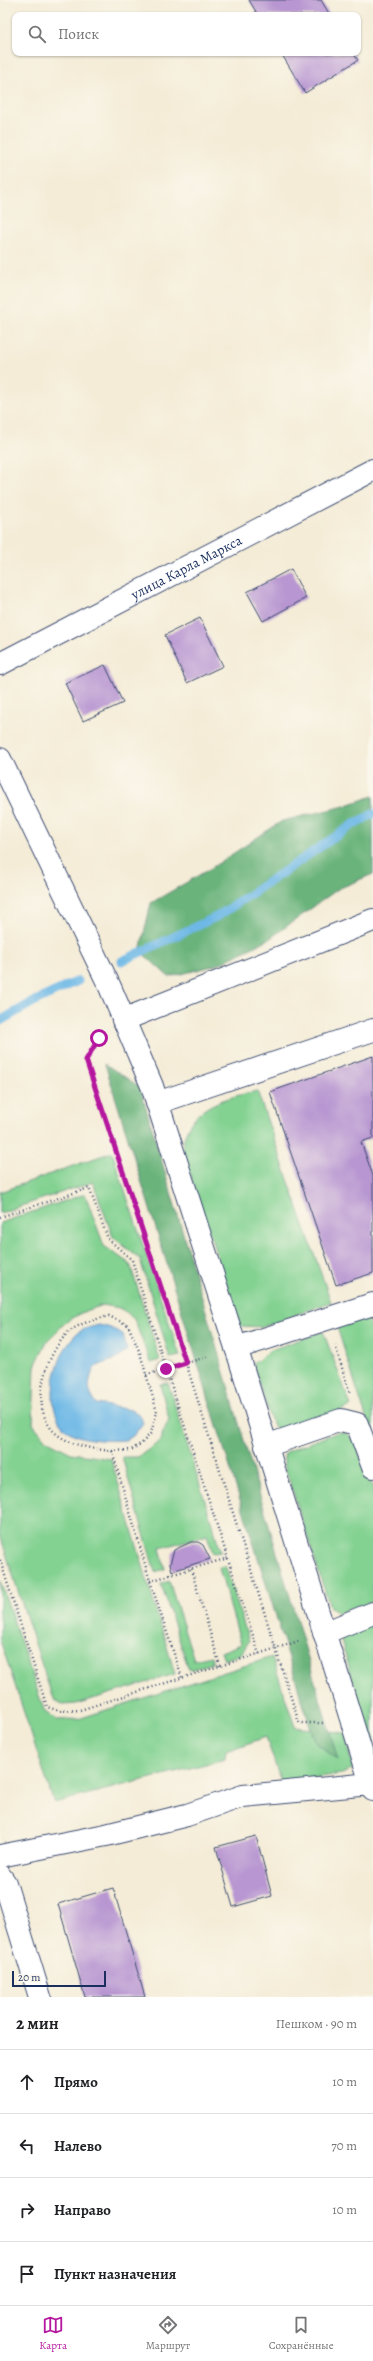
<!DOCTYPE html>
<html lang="ru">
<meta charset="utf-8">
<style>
body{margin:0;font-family:Alegreya,serif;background:#f6f6f6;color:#202124}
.scale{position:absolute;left:12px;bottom:10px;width:94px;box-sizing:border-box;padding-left:4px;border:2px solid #1b2f5e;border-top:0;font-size:11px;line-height:14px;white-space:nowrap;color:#1b2f5e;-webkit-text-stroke:3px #fbf7ec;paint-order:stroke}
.stop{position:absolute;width:12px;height:12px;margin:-9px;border:3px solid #b5179e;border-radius:50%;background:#fff}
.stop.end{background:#b5179e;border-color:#fff;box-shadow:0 1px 4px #0008}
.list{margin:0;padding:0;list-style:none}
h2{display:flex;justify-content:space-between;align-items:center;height:52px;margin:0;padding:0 16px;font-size:17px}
h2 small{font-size:13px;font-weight:400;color:#757577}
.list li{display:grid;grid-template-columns:26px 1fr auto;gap:12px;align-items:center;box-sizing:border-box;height:64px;padding:0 16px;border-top:1px solid #e0e0e0}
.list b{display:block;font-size:15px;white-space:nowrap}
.list em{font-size:13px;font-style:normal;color:#757577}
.icon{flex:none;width:22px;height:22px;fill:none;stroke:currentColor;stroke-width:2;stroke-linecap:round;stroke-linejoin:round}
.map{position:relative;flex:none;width:373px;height:1997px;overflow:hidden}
.search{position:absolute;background:#fff;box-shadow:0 1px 3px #0004;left:12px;right:12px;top:12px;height:44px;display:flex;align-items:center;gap:10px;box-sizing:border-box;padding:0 14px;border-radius:8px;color:#757577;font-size:15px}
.sheet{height:308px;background:#fff}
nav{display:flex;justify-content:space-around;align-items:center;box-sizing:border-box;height:56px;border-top:1px solid #e0e0e0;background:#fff;font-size:11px;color:#757577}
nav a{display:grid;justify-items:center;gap:2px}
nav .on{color:#b5179e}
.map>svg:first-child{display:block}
.green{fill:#83d292;stroke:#4f8078}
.forest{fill:#6ab47c;stroke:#42726d}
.water{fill:#6db8e6;stroke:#4474a2}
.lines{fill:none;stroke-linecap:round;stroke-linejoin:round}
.stream{stroke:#6db8e6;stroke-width:9}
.building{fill:#b896d1}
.minor-casing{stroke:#3c4b70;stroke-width:24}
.path{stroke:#3c4b70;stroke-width:2.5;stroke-dasharray:1 3;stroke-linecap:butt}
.minor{stroke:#fff;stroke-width:22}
.route{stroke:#b5179e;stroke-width:5}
.labels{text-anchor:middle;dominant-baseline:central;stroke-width:3.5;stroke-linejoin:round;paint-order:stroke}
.street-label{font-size:14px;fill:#1b2f5e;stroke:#fbf7ec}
</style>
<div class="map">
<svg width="373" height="1997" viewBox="0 0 373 1997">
<rect width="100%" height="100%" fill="#fbf7ec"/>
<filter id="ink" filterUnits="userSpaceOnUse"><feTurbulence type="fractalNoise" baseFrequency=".025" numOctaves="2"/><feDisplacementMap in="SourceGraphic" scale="8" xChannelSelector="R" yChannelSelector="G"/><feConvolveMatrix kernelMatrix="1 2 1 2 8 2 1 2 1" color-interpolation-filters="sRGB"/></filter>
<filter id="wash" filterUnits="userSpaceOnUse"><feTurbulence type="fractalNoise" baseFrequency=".012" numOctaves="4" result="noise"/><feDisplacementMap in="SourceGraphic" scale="16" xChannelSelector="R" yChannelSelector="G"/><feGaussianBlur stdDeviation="0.9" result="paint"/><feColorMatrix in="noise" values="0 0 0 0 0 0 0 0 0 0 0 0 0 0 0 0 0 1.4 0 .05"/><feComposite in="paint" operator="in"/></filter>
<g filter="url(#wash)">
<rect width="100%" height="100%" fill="#f4ecd7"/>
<g class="green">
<path d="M257,1091l74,211 -68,25 -23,-1 -58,-176c4,-43 39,-51 75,-59z"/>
<polygon points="112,1152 180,1356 170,1358 140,1259 113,1237 93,1182 0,1213 0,1192"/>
<polygon points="85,1194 104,1246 130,1264 160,1360 151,1363 134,1319 120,1308 103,1305 83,1312 66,1322 47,1341 35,1366 33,1424 46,1440 71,1453 111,1459 175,1674 76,1704 63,1705 55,1701 49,1687 0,1535 0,1223"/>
<polygon points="367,1315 373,1339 373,1439 336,1324"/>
<polygon points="323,1331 351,1406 288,1432 273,1426 253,1364 271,1350"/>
<polygon points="168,1383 221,1552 213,1553 207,1535 160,1548 165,1569 155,1572 122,1457 138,1457 159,1442 169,1419 160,1384"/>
<polygon points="339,1432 346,1433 354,1439 373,1488 373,1602 338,1613 330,1607 284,1464 284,1456 287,1451"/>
<polygon points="225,1565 249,1641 241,1654 224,1660 221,1652 241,1644 219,1568"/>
<polygon points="0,1581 44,1710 57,1720 78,1719 272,1657 295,1727 345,1733 353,1769 342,1774 281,1782 266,1737 226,1751 225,1759 54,1803 0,1640"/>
<polygon points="169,1581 194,1660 211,1656 213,1663 189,1670 161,1584"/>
<polygon points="373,1623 373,1747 341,1640 343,1635"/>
</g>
<g class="forest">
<polygon points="373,796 373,874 338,889 269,939 217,965 169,977 140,951 151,903 213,867 282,821 341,807"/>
<polygon points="105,1064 140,1087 338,1760 315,1742"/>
</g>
<path class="water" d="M99,1325l12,3 12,6 4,16 -7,7 -25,10c-7,14 -9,24 2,37l35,6 8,5 3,8 -10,13 -7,4c-15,1 -41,1 -55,-7 -31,-19 -17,-77 5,-99 6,-5 15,-7 23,-9z"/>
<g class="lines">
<g class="stream">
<polyline points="122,961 218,916 354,824 373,814"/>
<polyline points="0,1021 35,1001 78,981"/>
</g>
</g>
<g id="blocks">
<g class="building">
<polygon points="249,0 321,0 330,15 258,15"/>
<polygon points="281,53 353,53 358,60 305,93"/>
<polygon points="291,569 306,598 263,621 247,592"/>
<polygon points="200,618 223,666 187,683 165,635"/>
<polygon points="105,665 123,703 83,721 65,683"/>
<polygon points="373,1056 373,1138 361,1142 373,1176 373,1273 336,1285 270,1092"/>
<polygon points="191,1542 198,1542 203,1545 210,1559 172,1571 170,1564 174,1550"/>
<polygon points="256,1836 272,1896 233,1907 216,1847"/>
<polygon points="113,1888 145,1997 85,1997 58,1904"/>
</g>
</g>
</g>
<g filter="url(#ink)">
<use href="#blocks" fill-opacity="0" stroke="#3c4b70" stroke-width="1"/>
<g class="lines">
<g class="minor-casing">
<g id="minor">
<path id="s1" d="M0,664l373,-194"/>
<polyline points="0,759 110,987 152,1086 240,1360 373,1790"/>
<polyline points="123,1020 373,920"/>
<polyline points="157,1103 373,1030"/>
<polyline points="236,1348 373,1304"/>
<polyline points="266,1446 341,1420 357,1424 373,1467"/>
<polyline points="324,1633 373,1613"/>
<polyline points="0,1856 106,1835 187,1815 243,1796 371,1784"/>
<polyline points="0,1876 5,1883 40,1997"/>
</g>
</g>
<g class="path">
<polyline points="102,1036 86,1060 186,1363 299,1723 325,1723"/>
<polyline points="0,1217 89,1188 108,1239 132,1260 166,1369 210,1356"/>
<polyline points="335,1345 350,1394"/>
<polyline points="146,1375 166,1369 259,1654"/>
<path d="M112,1451l19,-1 11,-7 9,-10 6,-21 -17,-59 -12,-28 -19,-9c-16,4 -35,8 -46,22 -18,22 -31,64 -13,89 13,18 43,22 62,24l38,130 32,97"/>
<polyline points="0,1560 47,1707 60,1711 80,1710 299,1641"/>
<polyline points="191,1569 220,1666"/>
<polyline points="150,1581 228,1558"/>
</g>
<use href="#minor" class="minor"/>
</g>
</g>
<g class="lines" filter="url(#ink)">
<polyline class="route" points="99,1038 86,1060 186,1363 166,1369"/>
</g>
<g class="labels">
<g class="street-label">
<text stroke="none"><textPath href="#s1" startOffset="210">улица Карла Маркса</textPath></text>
</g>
</g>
</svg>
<div class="scale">20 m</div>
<div class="stop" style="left:99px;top:1038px"></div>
<div class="stop end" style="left:166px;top:1369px"></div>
<div class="search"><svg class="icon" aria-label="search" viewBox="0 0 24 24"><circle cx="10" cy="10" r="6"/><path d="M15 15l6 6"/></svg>Поиск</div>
</div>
<section class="sheet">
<h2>2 мин<small>Пешком · 90 m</small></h2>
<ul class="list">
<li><svg class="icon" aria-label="ahead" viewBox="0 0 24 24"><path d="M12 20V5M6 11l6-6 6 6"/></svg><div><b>Прямо</b></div><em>10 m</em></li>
<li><svg class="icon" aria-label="left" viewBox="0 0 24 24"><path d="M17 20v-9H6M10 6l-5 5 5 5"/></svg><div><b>Налево</b></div><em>70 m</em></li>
<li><svg class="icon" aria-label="right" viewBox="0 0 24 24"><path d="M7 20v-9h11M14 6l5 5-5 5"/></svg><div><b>Направо</b></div><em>10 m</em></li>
<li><svg class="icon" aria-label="arrive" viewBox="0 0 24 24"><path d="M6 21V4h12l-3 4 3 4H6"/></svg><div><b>Пункт назначения</b></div></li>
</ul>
</section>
<nav>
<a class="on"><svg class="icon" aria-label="map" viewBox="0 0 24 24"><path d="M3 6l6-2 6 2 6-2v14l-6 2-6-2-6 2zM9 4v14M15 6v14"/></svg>Карта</a>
<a><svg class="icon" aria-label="directions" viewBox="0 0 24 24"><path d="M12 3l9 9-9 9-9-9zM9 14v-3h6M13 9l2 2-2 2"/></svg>Маршрут</a>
<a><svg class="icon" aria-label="saved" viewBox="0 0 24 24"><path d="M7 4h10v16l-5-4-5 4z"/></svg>Сохранённые</a>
</nav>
